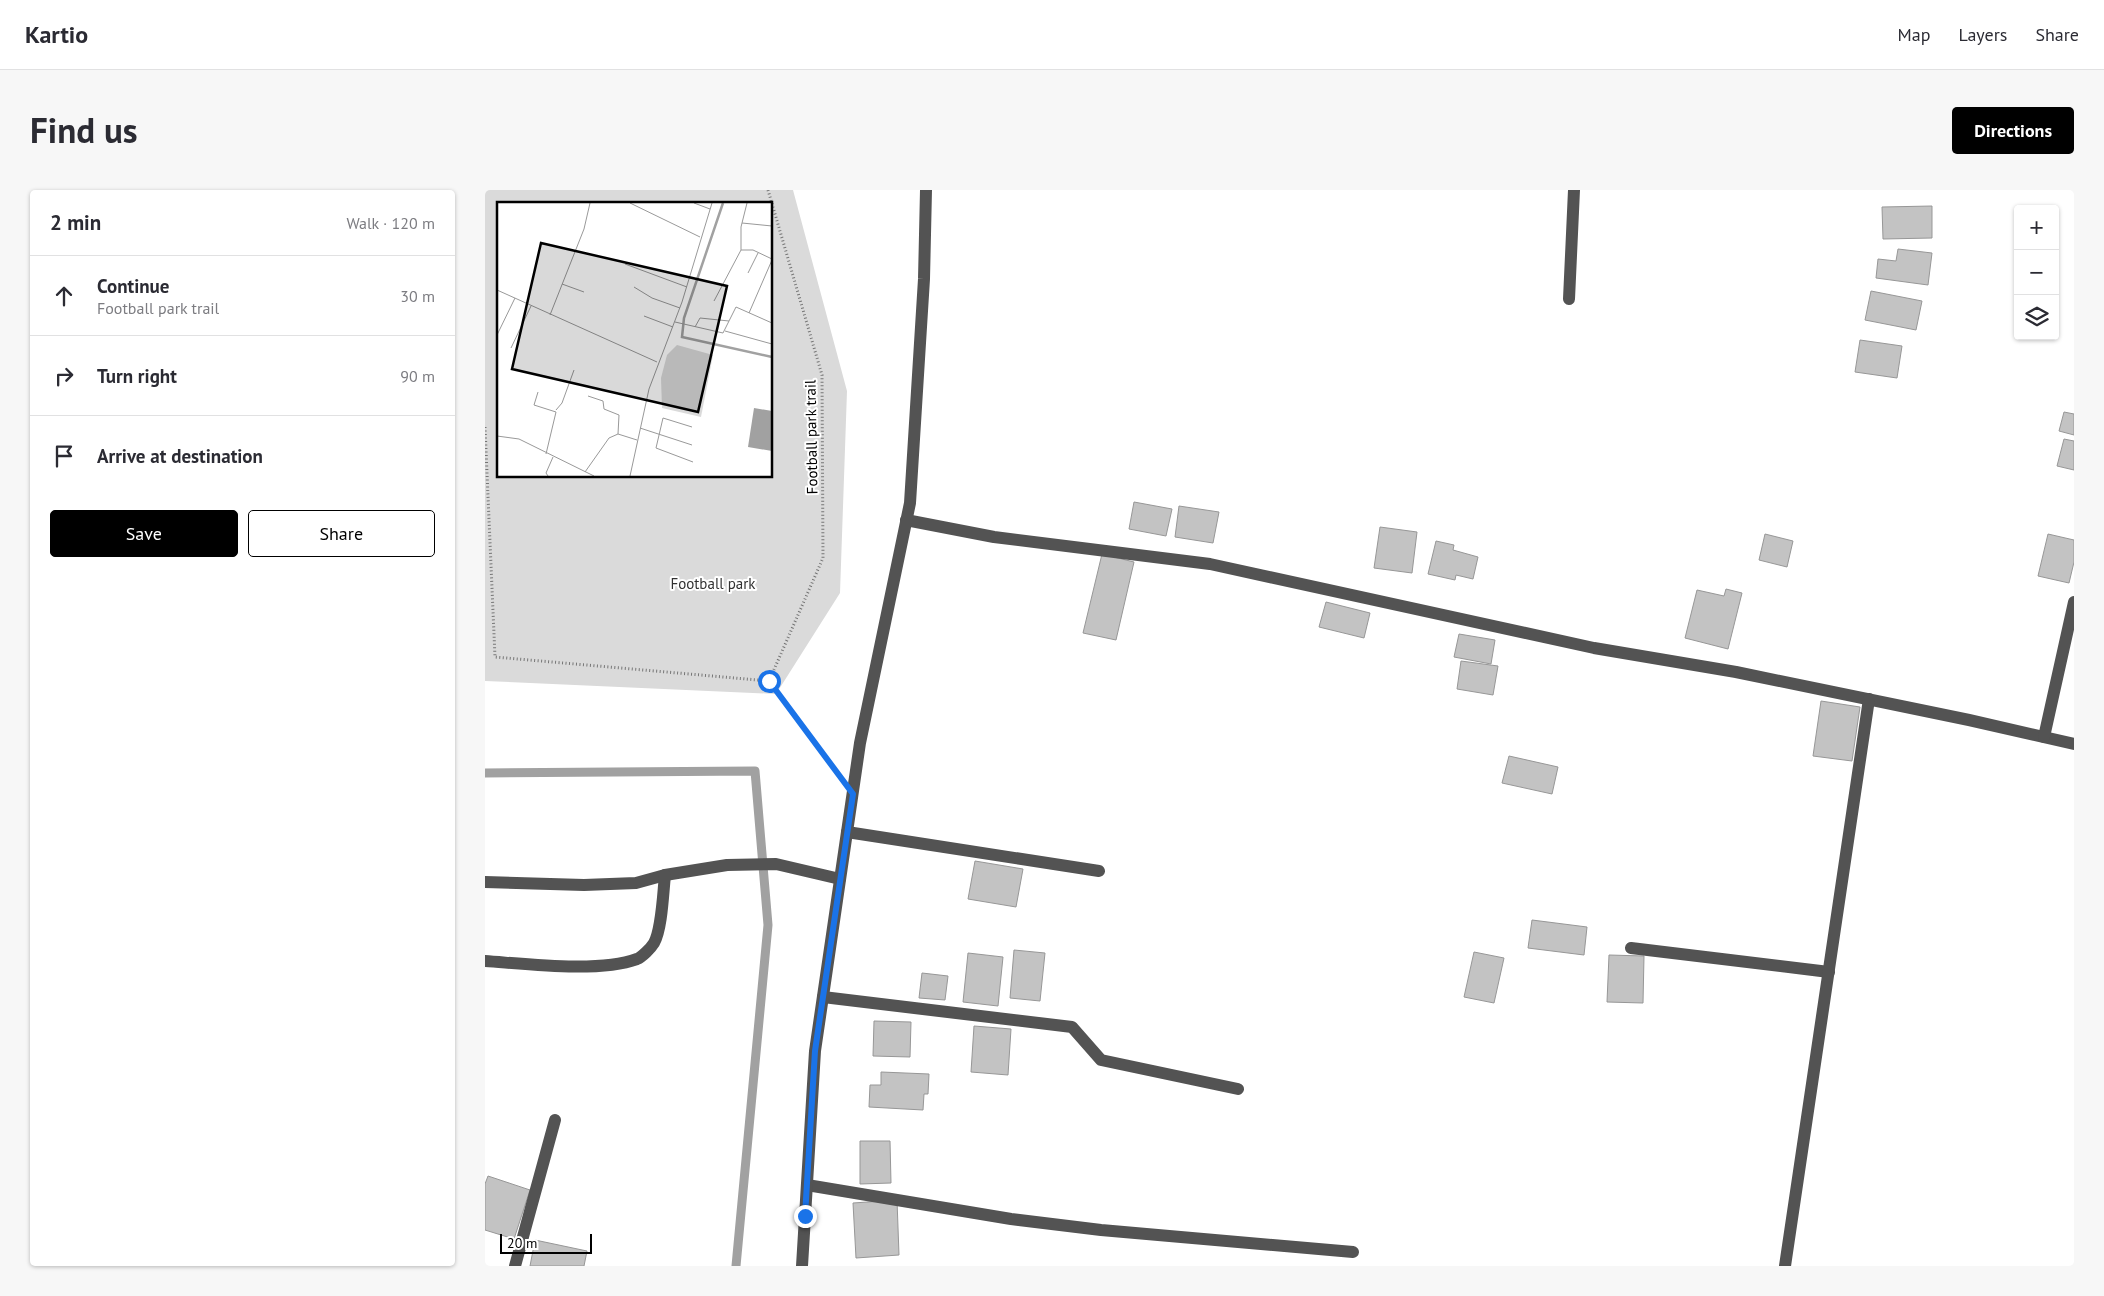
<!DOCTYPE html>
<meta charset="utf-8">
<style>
body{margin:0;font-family:"PT Sans",sans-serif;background:#f7f7f7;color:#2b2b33}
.controls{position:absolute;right:15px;top:15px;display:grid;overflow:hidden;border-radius:5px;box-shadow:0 1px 4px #0004}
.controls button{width:45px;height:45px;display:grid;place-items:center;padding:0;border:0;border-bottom:1px solid #e1e1e2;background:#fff;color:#2b2b33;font:25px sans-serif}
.scale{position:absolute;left:15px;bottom:12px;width:92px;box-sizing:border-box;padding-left:5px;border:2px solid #000;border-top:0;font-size:14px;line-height:18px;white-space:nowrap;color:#000;-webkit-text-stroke:4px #fff;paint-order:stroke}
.stop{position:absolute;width:15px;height:15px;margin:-11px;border:4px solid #1a73e8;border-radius:50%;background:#fff}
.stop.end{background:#1a73e8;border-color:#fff;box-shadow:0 1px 5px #0008}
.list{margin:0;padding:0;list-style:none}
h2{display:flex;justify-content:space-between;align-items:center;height:65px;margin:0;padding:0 20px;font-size:21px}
h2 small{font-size:16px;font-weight:400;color:#7c7c81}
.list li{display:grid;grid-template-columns:32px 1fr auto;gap:15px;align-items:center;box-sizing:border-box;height:80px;padding:0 20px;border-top:1px solid #e1e1e2}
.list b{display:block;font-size:19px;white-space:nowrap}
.list p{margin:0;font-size:16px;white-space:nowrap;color:#7c7c81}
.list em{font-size:16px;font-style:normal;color:#7c7c81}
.actions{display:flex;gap:10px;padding:15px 20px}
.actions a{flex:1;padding:11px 0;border:1px solid #000;border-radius:5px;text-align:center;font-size:18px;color:#000}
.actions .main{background:#000;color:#fff}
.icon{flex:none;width:28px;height:28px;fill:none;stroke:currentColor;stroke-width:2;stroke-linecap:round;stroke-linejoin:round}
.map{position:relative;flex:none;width:1589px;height:1076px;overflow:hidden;border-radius:5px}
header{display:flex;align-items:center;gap:30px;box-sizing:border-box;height:70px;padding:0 25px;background:#fff;border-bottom:1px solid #e1e1e2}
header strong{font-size:24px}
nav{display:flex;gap:28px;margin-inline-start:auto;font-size:18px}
.intro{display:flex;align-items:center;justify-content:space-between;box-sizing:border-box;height:120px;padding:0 30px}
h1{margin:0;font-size:35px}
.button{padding:12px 22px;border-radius:5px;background:#000;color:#fff;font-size:18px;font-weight:700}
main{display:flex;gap:30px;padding:0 30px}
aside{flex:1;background:#fff;border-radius:5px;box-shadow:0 1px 4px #0004}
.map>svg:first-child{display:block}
.green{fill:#dadada;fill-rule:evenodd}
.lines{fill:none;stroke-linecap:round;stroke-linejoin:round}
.stream{stroke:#a1a1a1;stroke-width:9}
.building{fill:#c3c3c3;stroke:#979797}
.path{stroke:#757575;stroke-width:3;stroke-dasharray:1 2.5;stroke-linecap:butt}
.minor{stroke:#535353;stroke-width:12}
.route{stroke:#1a73e8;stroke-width:6}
.labels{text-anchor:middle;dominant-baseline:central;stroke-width:4;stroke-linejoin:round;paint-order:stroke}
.street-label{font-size:15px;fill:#000;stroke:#fff}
.park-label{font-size:15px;fill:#313131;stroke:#fff}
.inset-river{fill:none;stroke:#a1a1a1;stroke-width:2.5}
.inset-road{fill:none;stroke:#999;stroke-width:1}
.view{fill:#000;fill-opacity:0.15;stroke:#000;stroke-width:2.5}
.inset-edge{fill:none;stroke:#000;stroke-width:2.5}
</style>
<header>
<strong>Kartio</strong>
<nav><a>Map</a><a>Layers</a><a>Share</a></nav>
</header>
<div class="intro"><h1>Find us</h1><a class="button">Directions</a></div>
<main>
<aside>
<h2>2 min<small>Walk · 120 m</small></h2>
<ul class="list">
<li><svg class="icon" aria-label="ahead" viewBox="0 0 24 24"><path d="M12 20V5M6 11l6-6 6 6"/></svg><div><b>Continue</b><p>Football park trail</p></div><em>30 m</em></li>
<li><svg class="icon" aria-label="right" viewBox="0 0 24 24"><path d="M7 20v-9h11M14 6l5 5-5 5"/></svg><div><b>Turn right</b></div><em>90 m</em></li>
<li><svg class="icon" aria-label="arrive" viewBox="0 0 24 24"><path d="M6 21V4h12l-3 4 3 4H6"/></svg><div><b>Arrive at destination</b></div></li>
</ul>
<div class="actions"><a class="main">Save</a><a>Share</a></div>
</aside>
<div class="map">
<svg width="1589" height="1076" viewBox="0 0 1589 1076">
<rect width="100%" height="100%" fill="#fff"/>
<path class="green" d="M0,0h308l54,201 -7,202 -64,101 -291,-13zM14,14h272v272h-272z"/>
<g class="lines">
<polyline class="stream" points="0,583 270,581 283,735 251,1076"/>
</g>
<g class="building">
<polygon points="1447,16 1447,48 1398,49 1397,17"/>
<polygon points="1413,59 1447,63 1443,95 1391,88 1393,69 1411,71"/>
<polygon points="1386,101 1437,111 1431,140 1380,130"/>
<polygon points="1375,150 1417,156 1412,188 1370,182"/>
<polygon points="1579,222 1589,224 1589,245 1574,241"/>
<polygon points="1579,249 1589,251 1589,280 1572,276"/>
<polygon points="649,312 687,319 681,346 644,339"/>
<polygon points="694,316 734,322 728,353 690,347"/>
<polygon points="895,337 932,342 927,383 889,378"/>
<polygon points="1280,344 1308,351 1302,377 1274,370"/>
<polygon points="1563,344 1589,350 1589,372 1584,393 1553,386"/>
<polygon points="951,351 969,355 968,360 993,367 988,389 971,385 970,390 943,384"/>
<polygon points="617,364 649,372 631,450 598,443"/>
<polygon points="1241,399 1257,403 1243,459 1200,448 1212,400 1239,406"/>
<polygon points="841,412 885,423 879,448 834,437"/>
<polygon points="974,444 1010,450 1006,474 969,467"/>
<polygon points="976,471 1013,476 1008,505 972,499"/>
<polygon points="1336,511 1375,517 1367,571 1328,566"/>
<polygon points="1024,566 1073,577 1067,604 1017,593"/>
<polygon points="490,671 538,679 531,717 483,709"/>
<polygon points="1047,730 1102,737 1099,765 1043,758"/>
<polygon points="529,760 560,763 555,811 525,808"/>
<polygon points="989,762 1019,768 1009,813 979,807"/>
<polygon points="483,763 518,767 513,816 478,812"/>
<polygon points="1124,765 1159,766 1158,813 1122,812"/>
<polygon points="437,783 463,786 460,810 434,808"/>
<polygon points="389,831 426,832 425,867 388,866"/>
<polygon points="489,836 526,839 523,885 486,882"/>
<polygon points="396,882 444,884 443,904 439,904 438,920 384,917 385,895 396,895"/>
<polygon points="375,951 405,951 406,993 375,994"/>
<polygon points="3,986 45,1000 29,1049 0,1040 0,994"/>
<polygon points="412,1010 414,1065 371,1068 368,1013"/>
<polygon points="50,1050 102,1061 99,1076 45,1076"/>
</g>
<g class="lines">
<g class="path">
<polyline points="283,0 337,185 338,368 284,491"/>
<polyline points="0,237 10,467 284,491 349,579"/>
</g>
<g class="minor">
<polyline points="1084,109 1089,0"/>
<polyline points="421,330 509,347 725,374 1109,458 1251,482 1484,530 1589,554"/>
<polyline points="1559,547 1589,412"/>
<polyline points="362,642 614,681"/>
<polyline points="0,692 99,695 151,693 180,685 242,675 291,674 355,689"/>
<polyline points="1146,758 1344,782"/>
<path d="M0,771c42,3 114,12 152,-2 5,-2 14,-11 17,-16 8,-14 9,-50 11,-68"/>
<polyline points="338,807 587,837 616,870 753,899"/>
<polyline points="322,995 526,1029 616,1040 868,1062"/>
<polyline points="30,1076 70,930"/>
<polyline points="317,1076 330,861 375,553 425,313 439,89 441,0"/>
<polyline points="1300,1076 1384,509"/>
</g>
</g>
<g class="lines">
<polyline class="route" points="284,491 368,604 330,861 320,1026"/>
</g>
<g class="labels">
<g class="street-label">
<text transform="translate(326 247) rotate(-91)">Football park trail</text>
</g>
<g class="park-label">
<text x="228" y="393">Football park</text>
</g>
</g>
<g transform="translate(12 12)">
<rect width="275" height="275" fill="#fff"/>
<path d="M180,143l36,10 -12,62 -39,-9 -1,-30 6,-23z" fill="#dadada"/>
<path d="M257,206l18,3v40l-24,-4z" fill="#a1a1a1"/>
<path class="inset-river" d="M226,1l-39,115 -2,19 90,20"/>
<path class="inset-road" d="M133,1l70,34M197,1l16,6M245,21l30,3M244,48h12l19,9M128,62l62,23M251,71l10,-20M65,82l22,8M137,85l18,11 28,10M0,88l160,72M217,99l27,-51v-23l6,-24M252,111l23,-53M53,113l34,-86 6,-26M147,114l29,11M178,120l48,11 13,-26 36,16M198,125l5,-9 29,3M228,129l47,13M0,133l18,-37M14,146l20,-42M41,190l-4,13 22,7 -10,42M91,194l15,5 1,8 15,6 -1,19 19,6M59,208l6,-7 12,-33M195,225l-29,-9 -7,30 37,14M143,226l52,17M0,234l22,3 75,37M88,270l24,-34 9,-4M51,274l-2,-3 7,-16M133,274l19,-87 33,-87 30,-99"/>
<path class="view" d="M44,41l186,43 -29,126 -186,-43z"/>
<rect width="275" height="275" class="inset-edge"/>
</g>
</svg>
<div class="controls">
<button>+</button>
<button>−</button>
<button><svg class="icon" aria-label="layers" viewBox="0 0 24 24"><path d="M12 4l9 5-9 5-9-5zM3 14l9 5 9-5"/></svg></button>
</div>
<div class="scale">20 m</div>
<div class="stop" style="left:284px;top:491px"></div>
<div class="stop end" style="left:320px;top:1026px"></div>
</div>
</main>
